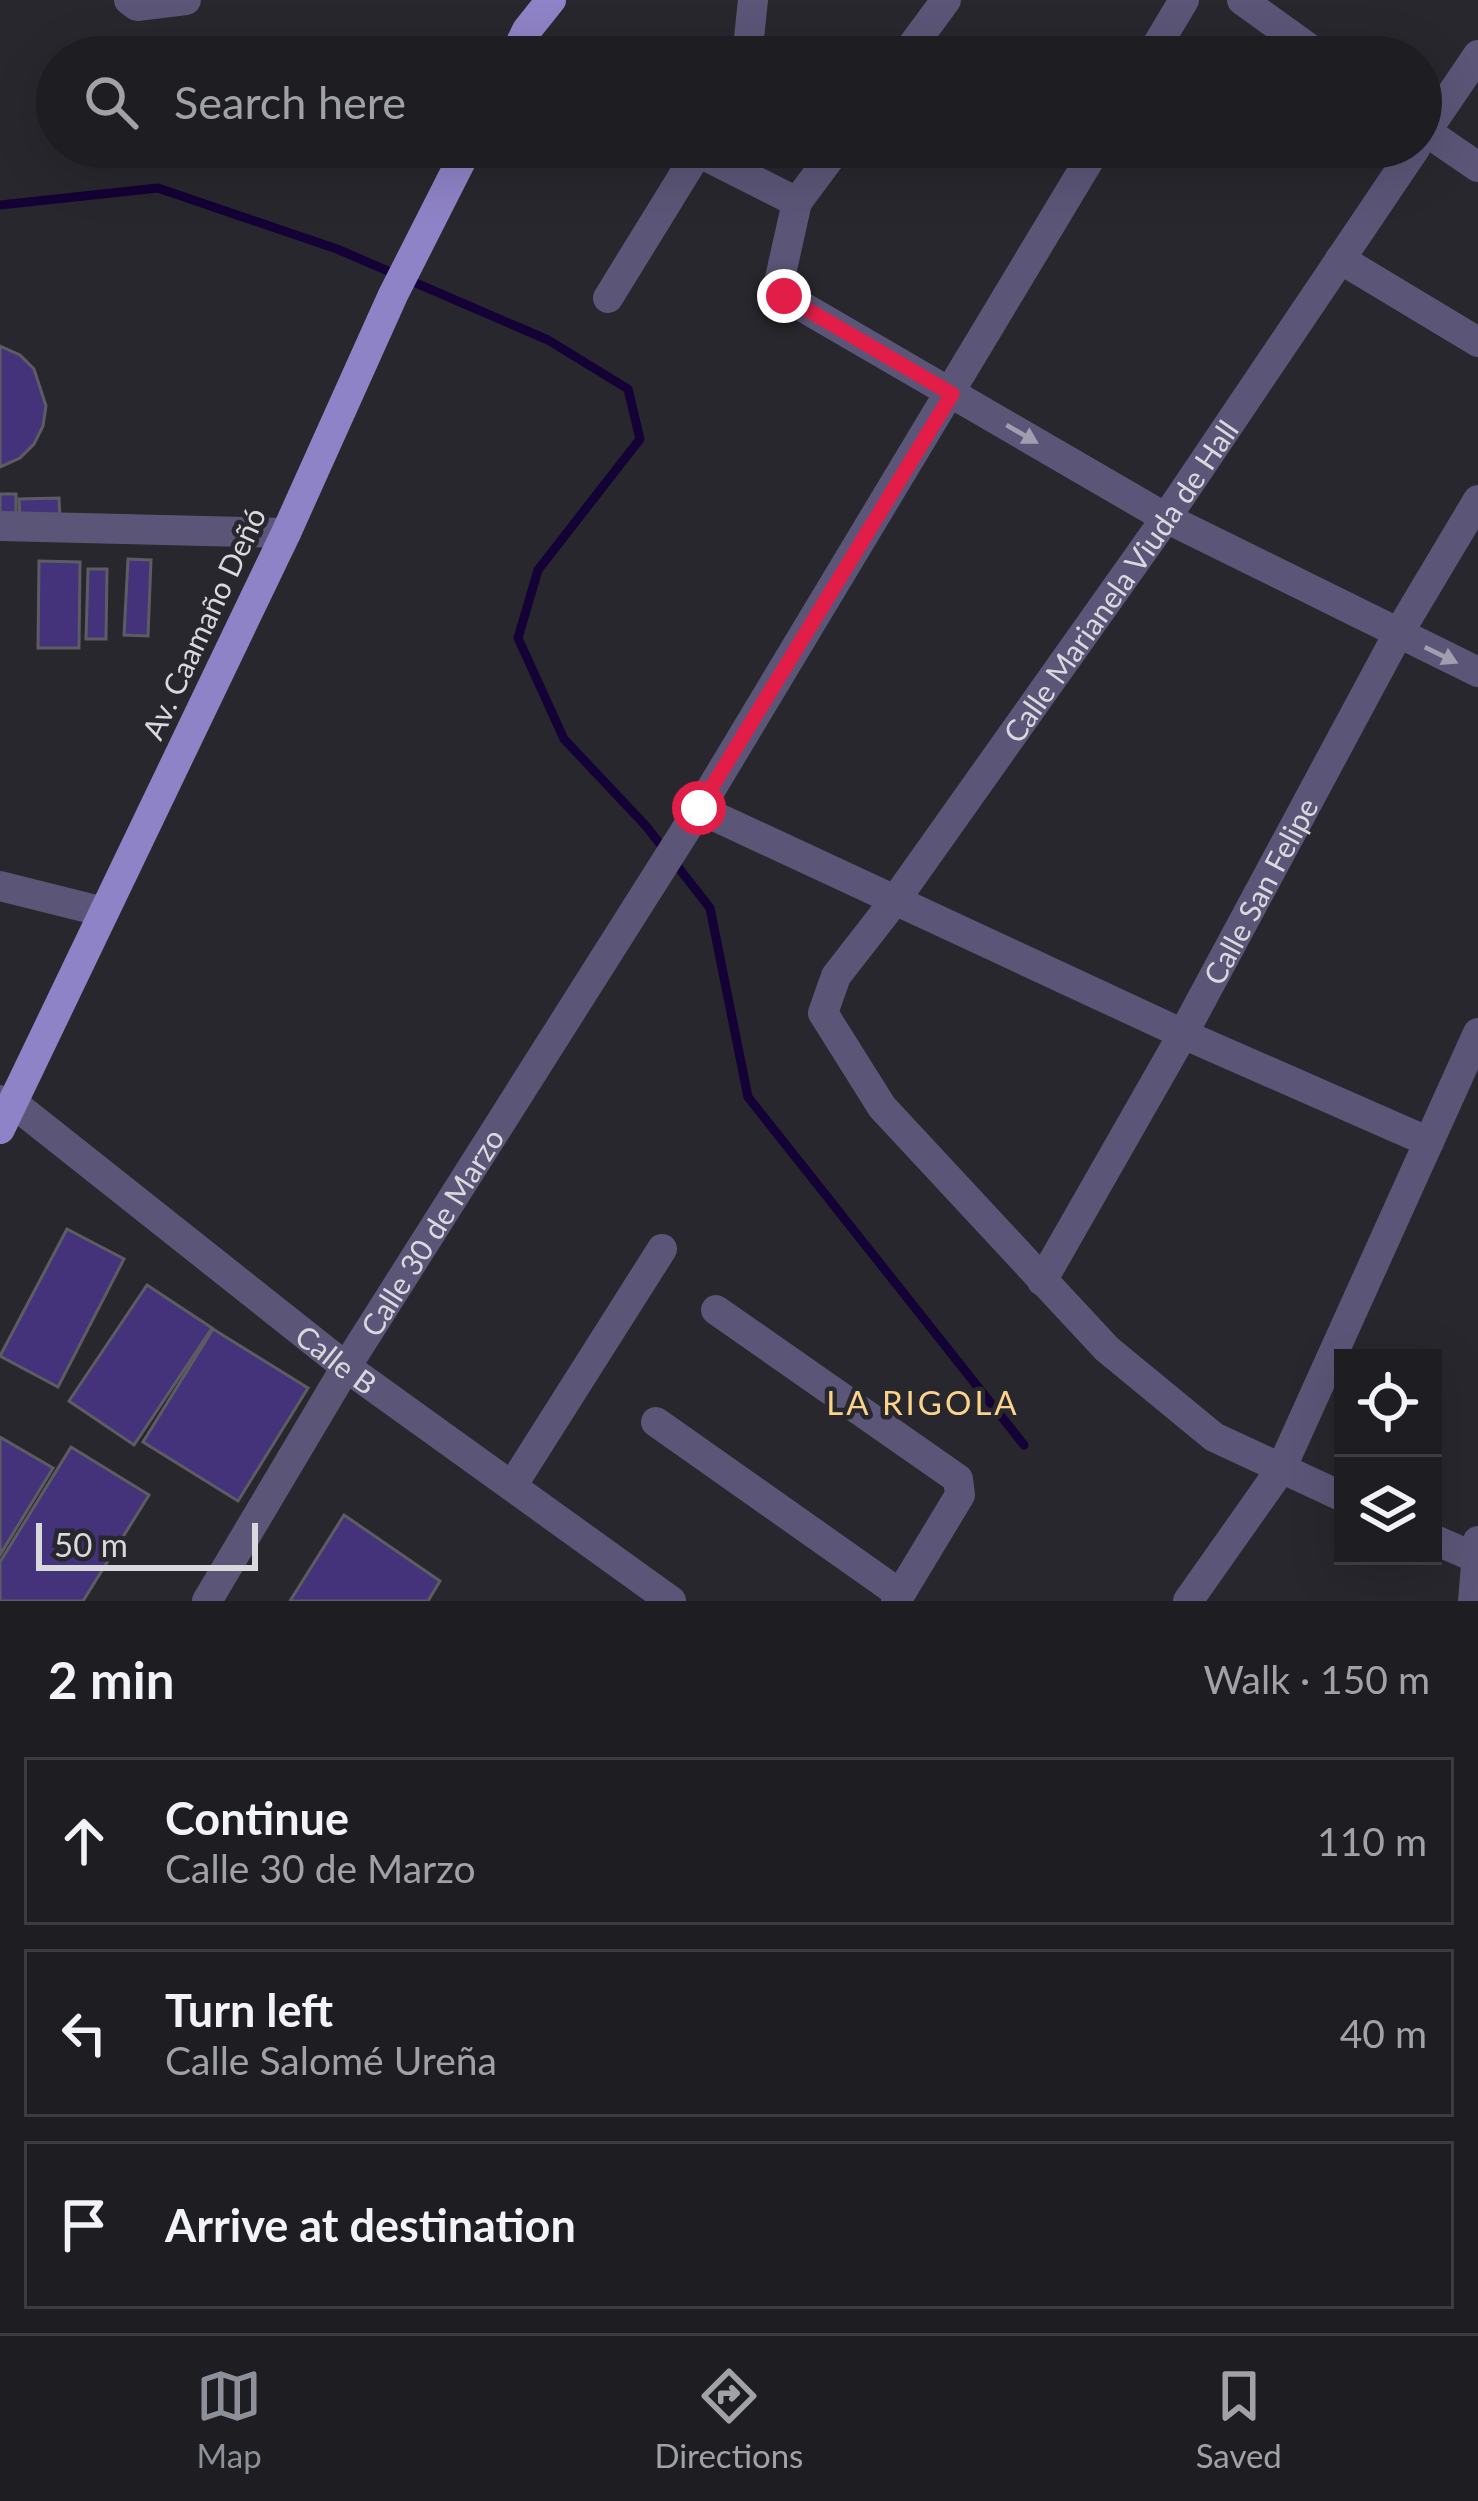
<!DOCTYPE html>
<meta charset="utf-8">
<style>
body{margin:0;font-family:Lato,sans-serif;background:#25262a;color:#f1f3f6}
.controls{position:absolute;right:36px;bottom:36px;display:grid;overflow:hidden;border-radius:0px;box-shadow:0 12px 48px #0002}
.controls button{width:108px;height:108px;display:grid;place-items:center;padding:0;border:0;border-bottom:3px solid #3b3b40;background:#1d1d22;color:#f1f3f6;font:60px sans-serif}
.scale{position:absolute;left:36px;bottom:30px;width:222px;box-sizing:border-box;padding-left:12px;border:6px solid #d9d9dd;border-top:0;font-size:33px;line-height:42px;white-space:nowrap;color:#d9d9dd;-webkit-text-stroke:9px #27272d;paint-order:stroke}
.stop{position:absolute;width:36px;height:36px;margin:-27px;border:9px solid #e11d48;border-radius:50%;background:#fff}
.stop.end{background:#e11d48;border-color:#fff;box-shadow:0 3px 12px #0008}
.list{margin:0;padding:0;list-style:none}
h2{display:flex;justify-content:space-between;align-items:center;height:156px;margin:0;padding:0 48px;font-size:51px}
h2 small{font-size:39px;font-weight:400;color:#a0a2a5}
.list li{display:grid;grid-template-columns:78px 1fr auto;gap:36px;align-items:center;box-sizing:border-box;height:168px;margin:0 24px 24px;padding:0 24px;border:3px solid #3b3b40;border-radius:0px}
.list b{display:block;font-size:45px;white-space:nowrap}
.list p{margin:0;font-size:39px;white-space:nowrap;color:#a0a2a5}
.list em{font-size:39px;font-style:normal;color:#a0a2a5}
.icon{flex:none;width:66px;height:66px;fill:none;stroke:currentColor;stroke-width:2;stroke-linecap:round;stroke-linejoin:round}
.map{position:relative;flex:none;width:1478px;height:1601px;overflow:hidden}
.search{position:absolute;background:#1d1d22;box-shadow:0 12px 48px #0002;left:36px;right:36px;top:36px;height:132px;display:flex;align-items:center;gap:30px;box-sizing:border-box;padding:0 42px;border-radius:66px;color:#a0a2a5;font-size:45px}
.sheet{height:732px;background:#1d1d22}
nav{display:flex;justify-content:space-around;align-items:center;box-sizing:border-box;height:168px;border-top:3px solid #3b3b40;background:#1d1d22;font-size:33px;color:#a0a2a5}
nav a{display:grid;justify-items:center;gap:6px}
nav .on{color:#8c9099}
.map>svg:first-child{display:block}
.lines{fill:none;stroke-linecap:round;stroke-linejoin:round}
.stream{stroke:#140135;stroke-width:9}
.building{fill:#44327b;stroke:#5d5c63;stroke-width:3}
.minor{stroke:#5b5677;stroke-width:30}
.major{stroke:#8f83c7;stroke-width:30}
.oneway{fill:#a09eaf}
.route{stroke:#e11d48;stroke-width:15}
.labels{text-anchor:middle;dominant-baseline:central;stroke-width:9;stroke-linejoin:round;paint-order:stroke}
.street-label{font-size:30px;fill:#d9d9dd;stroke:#27272d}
.neighbourhood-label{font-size:33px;letter-spacing:3px;fill:#fbd38b;stroke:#27272d}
</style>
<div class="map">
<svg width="1478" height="1601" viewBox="0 0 1478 1601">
<rect width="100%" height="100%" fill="#27272d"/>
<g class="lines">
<polyline class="stream" points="0,205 158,188 337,249 548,340 628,389 640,439 538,570 518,638 564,739 646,826 710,908 748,1097 1024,1445"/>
</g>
<g class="building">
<polygon points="0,346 20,355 34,369 46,406 43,426 34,444 20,458 0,467"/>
<polygon points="0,494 16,494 16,523 0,524"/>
<polygon points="59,498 60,519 20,521 19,499"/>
<polygon points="128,559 151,560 148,636 124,635"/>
<polygon points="39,561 80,562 79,648 38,648"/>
<polygon points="88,569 107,569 106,639 86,639"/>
<polygon points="67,1229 124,1259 58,1387 0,1356"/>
<polygon points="147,1285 212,1328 134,1445 69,1401"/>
<polygon points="213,1329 308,1388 238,1501 143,1442"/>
<polygon points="0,1437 53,1468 0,1555"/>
<polygon points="71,1447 149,1495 83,1601 0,1601 0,1562"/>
<polygon points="344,1515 440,1581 428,1601 290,1601"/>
</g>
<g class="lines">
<g class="minor">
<polyline points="129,0 137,6 186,0"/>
<polyline points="1242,0 1321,57"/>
<polyline points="747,57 753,0"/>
<polyline points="904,57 946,0"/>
<polyline points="1150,57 1184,0"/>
<polyline points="1421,128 1478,167"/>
<polyline points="1421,139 1478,55"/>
<polyline points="838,147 797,202 780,278 784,296 1166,518 1478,672"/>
<polyline points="698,152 797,202"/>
<polyline points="1340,259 1478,342"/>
<polyline points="608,298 701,147"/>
<polyline points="0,526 286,533"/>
<polyline points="699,809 1183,1034 1429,1142"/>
<polyline points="0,886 104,912"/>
<path id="s1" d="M0,1100l13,3 333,264 325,234"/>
<path id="s2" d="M1042,1281l141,-247 215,-400 80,-134"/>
<polyline points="716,1310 958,1479 960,1495 896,1601"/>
<polyline points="656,1422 900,1594"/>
<polyline points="512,1486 662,1249"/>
<path id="s3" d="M1343,1497l-129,-60 -107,-88 -225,-242 -59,-94 13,-37 60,-77 270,-381 250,-371"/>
<polyline points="1433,1539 1476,1558"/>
<path id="s4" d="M207,1601l139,-234 353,-558 398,-662"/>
<polyline points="1188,1601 1281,1469 1478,1033"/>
<polyline points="1473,1601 1478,1541"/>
</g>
<g class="major">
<polyline points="514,57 527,30 551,0"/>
<polyline points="0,1129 286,533 393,295 468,147"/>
</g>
</g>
<defs><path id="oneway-solid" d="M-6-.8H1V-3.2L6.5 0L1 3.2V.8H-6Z" transform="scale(3)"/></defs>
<g class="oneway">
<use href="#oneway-solid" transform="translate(1022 434) rotate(30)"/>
<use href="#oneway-solid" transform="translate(1441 655) rotate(26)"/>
</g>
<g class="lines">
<polyline class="route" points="699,808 952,394 784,296"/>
</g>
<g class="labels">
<g class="street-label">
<text stroke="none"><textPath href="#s3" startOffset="1248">Calle Marianela Viuda de Hall</textPath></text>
<text transform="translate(203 623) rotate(-65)">Av. Caamaño Deñó</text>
<text stroke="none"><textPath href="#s2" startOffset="447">Calle San Felipe</textPath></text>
<text stroke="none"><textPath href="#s4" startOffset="432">Calle 30 de Marzo</textPath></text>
<text stroke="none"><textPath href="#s1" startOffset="426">Calle B</textPath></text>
</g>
<g class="neighbourhood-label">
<text x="923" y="1402">LA RIGOLA</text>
</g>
</g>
</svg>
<div class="controls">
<button><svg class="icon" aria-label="locate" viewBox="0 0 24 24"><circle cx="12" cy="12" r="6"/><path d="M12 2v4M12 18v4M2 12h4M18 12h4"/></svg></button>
<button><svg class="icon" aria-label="layers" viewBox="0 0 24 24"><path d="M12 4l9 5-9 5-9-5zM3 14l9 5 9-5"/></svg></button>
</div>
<div class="scale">50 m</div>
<div class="stop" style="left:699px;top:808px"></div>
<div class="stop end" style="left:784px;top:296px"></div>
<div class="search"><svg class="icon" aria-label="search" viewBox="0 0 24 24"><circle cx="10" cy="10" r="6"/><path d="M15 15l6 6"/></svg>Search here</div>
</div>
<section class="sheet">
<h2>2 min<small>Walk · 150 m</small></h2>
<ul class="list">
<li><svg class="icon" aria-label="ahead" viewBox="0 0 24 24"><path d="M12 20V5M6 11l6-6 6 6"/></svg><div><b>Continue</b><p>Calle 30 de Marzo</p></div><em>110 m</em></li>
<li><svg class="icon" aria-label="left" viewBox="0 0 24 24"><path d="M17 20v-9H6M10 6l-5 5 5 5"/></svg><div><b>Turn left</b><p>Calle Salomé Ureña</p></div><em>40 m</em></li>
<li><svg class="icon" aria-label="arrive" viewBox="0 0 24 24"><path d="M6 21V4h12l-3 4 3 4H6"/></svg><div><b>Arrive at destination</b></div></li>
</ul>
</section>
<nav>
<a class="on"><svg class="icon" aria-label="map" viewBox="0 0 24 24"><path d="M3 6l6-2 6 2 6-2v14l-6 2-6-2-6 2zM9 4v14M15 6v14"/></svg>Map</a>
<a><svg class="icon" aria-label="directions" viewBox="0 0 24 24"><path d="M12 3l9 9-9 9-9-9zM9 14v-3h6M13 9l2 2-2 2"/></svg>Directions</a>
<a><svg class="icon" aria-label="saved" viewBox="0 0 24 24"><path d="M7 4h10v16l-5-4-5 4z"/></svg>Saved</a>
</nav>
